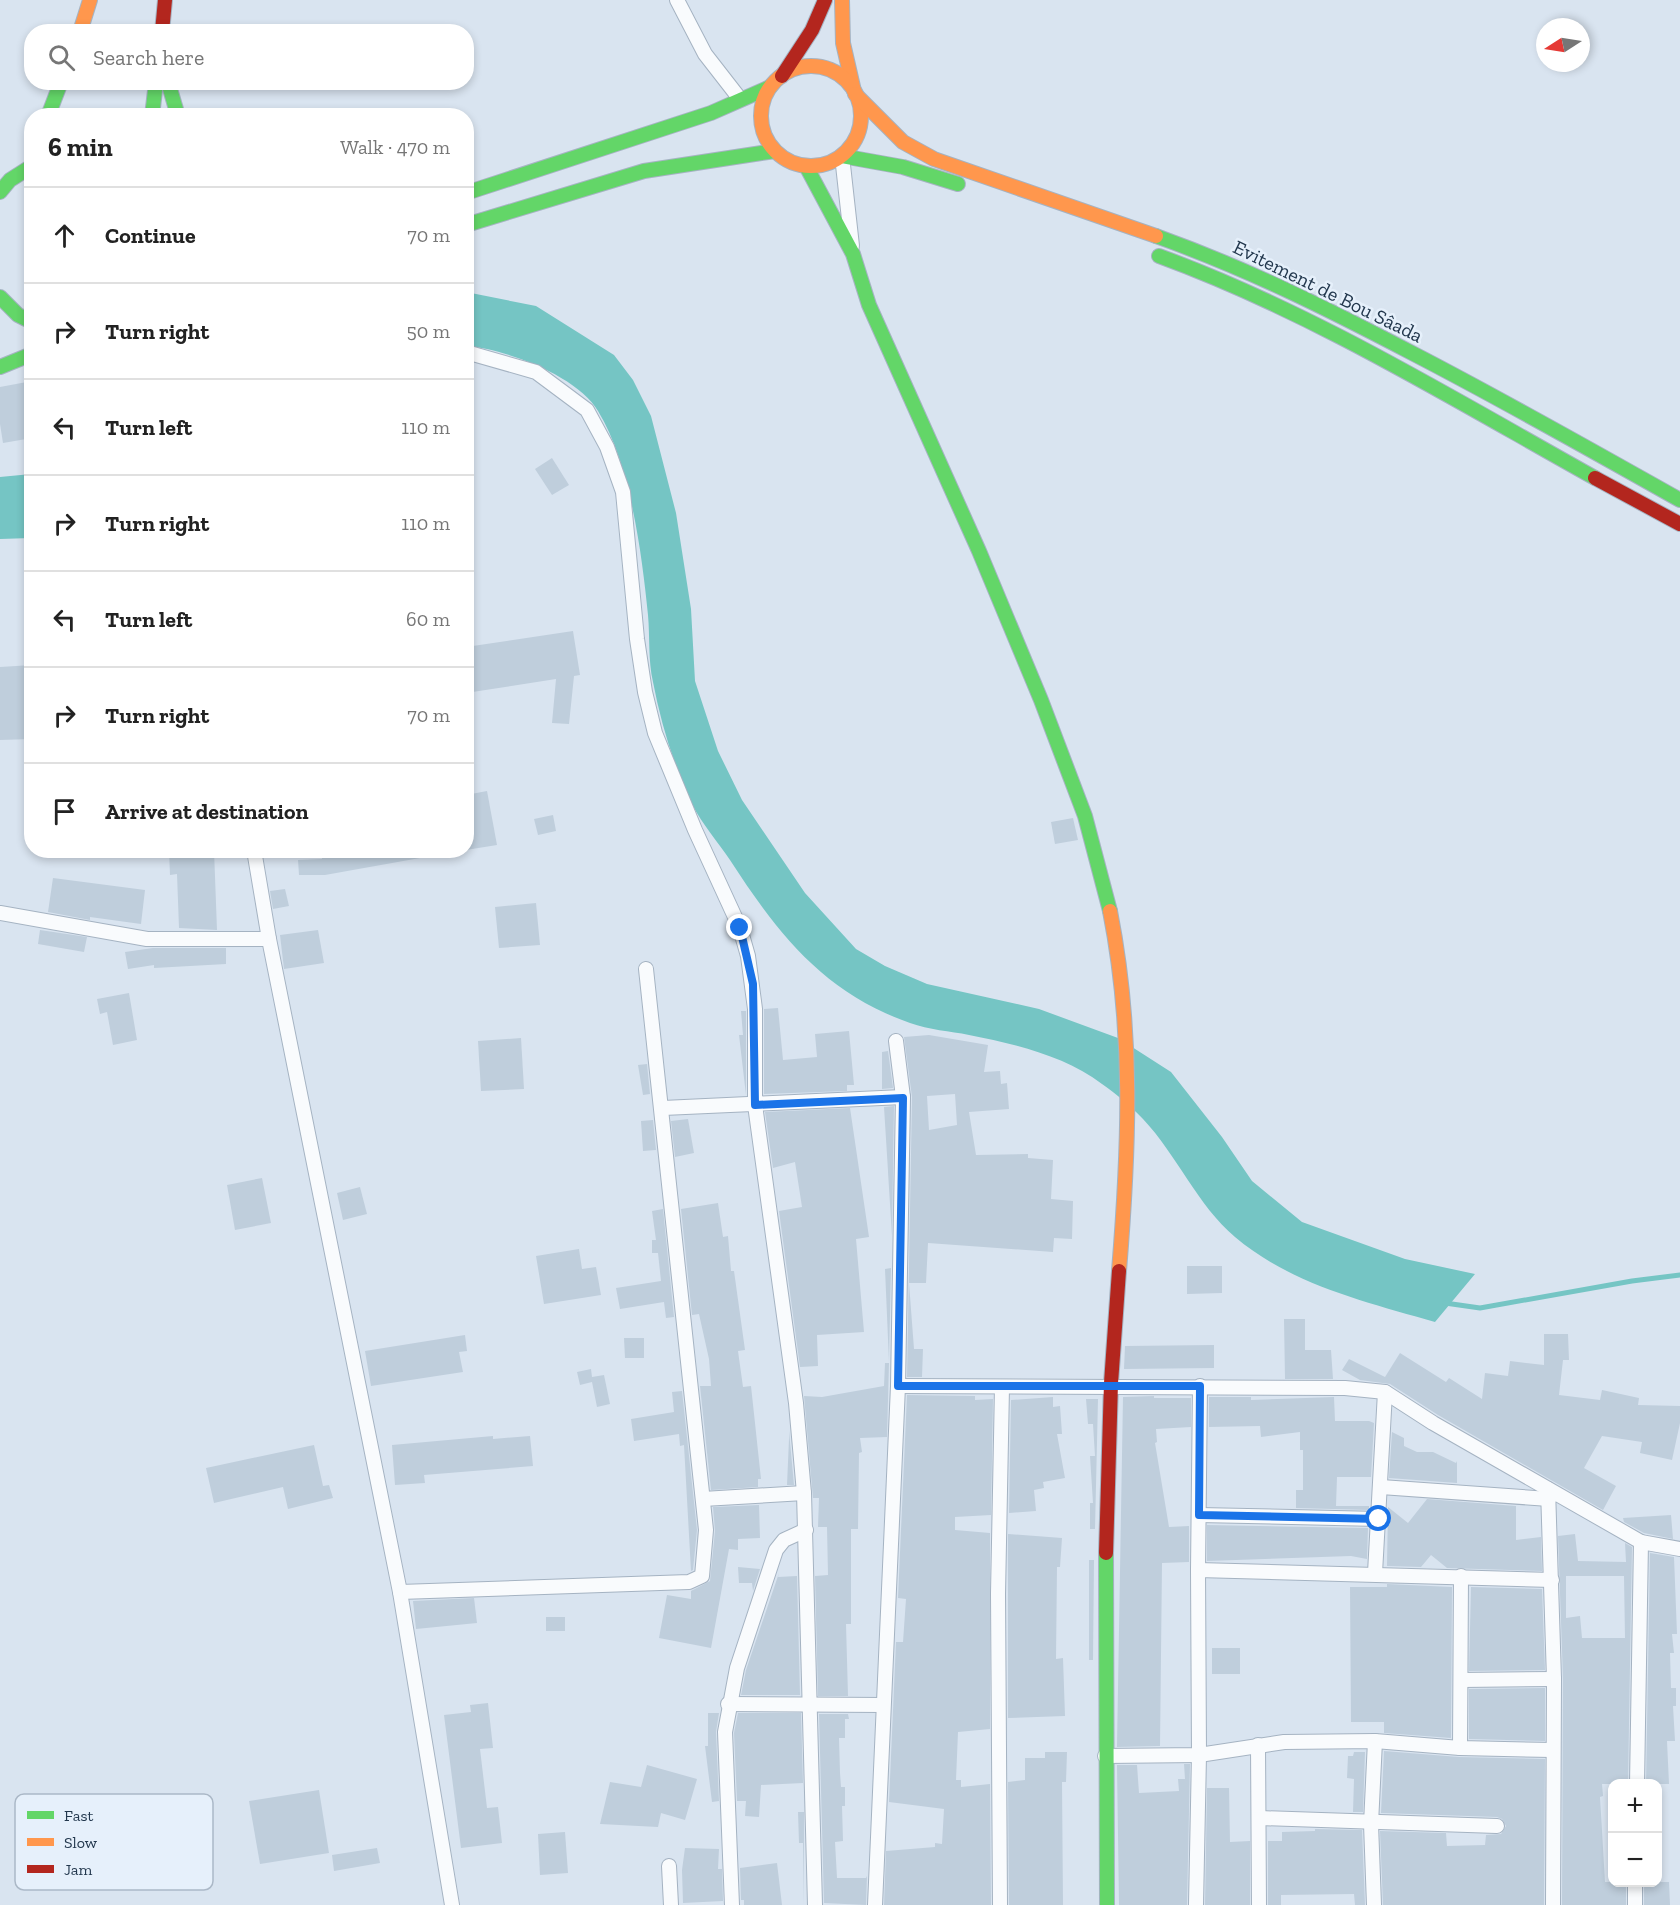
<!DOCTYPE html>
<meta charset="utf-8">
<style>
body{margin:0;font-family:"Zilla Slab",serif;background:#f6f6f6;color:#222}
.controls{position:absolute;right:18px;bottom:18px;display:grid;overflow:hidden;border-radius:12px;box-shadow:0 3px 9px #0003}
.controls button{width:54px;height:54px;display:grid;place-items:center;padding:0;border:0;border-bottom:2px solid #e0e0e0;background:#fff;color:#222;font:30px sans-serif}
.compass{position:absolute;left:1536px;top:18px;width:54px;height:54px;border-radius:50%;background:#fff;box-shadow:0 3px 9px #0003;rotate:258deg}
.stop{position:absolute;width:18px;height:18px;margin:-14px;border:4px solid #1a73e8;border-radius:50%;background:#fff}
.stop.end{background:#1a73e8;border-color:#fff;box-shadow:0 2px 6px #0008}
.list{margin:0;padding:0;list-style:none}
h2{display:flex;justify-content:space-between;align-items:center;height:78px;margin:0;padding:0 24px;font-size:26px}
h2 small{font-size:20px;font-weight:400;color:#767676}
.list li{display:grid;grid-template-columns:39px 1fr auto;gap:18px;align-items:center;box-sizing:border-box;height:96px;padding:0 24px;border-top:2px solid #e0e0e0}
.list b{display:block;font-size:22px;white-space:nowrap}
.list em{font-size:20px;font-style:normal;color:#767676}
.icon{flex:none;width:33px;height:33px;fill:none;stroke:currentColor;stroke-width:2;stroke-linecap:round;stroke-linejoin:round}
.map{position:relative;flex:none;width:1680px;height:1905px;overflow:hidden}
.search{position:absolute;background:#fff;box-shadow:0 3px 9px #0003;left:24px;top:24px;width:450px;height:66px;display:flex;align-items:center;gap:15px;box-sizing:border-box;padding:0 21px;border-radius:24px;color:#767676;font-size:22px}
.panel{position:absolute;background:#fff;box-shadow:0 3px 9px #0003;left:24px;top:108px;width:450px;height:750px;border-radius:24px}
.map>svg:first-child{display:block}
.water{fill:#75c5c4}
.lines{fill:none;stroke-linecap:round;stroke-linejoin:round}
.stream{stroke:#75c5c4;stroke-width:5}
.building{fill:#bfcedc;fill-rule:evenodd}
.street-casing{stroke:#a5b3c2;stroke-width:16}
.fast-casing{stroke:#a5b3c2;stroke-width:16}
.slow-casing{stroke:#a5b3c2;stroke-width:16}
.jam-casing{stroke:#a5b3c2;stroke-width:16}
.street{stroke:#f9fbfd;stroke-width:14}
.fast{stroke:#63d668;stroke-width:14}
.slow{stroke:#ff974d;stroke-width:14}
.jam{stroke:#b3261e;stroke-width:14}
.route{stroke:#1a73e8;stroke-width:8}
.labels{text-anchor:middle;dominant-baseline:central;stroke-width:5;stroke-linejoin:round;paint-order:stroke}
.street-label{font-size:20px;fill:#22374d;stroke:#e6f0fb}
.key{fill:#e6f0fb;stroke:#abb8c7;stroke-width:1.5}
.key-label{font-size:16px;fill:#22374d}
</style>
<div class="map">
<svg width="1680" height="1905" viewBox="0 0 1680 1905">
<rect width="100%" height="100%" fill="#d9e4f0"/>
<g class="water">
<path d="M466,292l70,14 78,49 19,25 18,36 25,97 15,96 4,72 23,70 24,49 63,93 51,56 29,17 42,18 112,25 79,29 53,34 51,65 30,44 50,41 103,37 70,15 -40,48c-69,-20 -143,-37 -200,-85 -38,-32 -58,-82 -92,-118 -12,-13 -27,-25 -41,-35 -37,-28 -87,-40 -133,-49 -19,-4 -40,-5 -59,-12 -86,-30 -132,-89 -180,-163 -12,-18 -28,-36 -38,-56 -18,-38 -31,-80 -39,-122 -5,-22 -3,-45 -5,-67 -6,-61 -18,-152 -50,-204 -20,-35 -93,-62 -131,-65z"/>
<polygon points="31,474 31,538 0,539 0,477"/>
</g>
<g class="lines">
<polyline class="stream" points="1445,1303 1480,1308 1632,1281 1680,1275"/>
</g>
<g class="building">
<polygon points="32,381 32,438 3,443 0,424 0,387"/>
<polygon points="552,458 569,485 552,495 535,469"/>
<polygon points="573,631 580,675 574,676 569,724 552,723 556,679 466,693 466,647"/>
<polygon points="32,665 32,739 0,740 0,667"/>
<polygon points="487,791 497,845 466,850 466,795"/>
<polygon points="553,815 556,831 538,835 534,819"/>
<polygon points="1073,818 1078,840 1055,844 1051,822"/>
<polygon points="169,850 214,850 217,930 179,928 177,874 170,875"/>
<polygon points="321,850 420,850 420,858 325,875 299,875 298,860 322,859"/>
<polygon points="53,878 145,890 141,924 90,917 90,920 48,912"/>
<polygon points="285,889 289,906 273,909 270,891"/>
<polygon points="536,903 540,945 499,948 495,907"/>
<polygon points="40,930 87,937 84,952 38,944"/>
<polygon points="318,930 324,963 284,969 280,935"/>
<polygon points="153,948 226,948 226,964 154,968 154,965 128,969 125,952"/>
<polygon points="129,993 137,1040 113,1045 107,1012 100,1014 97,999"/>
<polygon points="778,1008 783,1060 817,1057 815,1034 849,1031 854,1085 847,1085 847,1091 764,1094 764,1009"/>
<polygon points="741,1011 746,1011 746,1095 739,1035 743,1035"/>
<path d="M929,1035l59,10 -4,27 16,-1 1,13 6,-1 2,26 -40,3 7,43 52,-1v4l25,2 -2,39 22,2 -1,38 -18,-1 -1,14 -125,-9 -2,40h-17l5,66h9l-1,28h-15l5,-280 -8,-60zM955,1094l2,31 -28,5 -2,-34z"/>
<polygon points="521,1038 524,1089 481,1091 478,1041"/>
<polygon points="888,1051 893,1088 882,1089 882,1052"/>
<polygon points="647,1064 650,1094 643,1095 638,1065"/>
<polygon points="894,1106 892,1236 884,1107"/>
<polygon points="850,1108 869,1237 856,1239 864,1332 817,1335 818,1366 800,1367 779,1211 802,1207 795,1162 773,1168 765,1112"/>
<polygon points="688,1119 694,1153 675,1157 671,1121"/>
<polygon points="653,1120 656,1150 643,1151 641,1121"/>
<polygon points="262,1178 271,1223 235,1230 227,1185"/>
<polygon points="360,1187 367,1214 343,1220 337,1193"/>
<polygon points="718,1203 723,1237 728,1236 731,1271 734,1271 745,1350 738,1351 743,1387 751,1386 761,1479 758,1479 758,1487 711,1490 700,1386 711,1386 709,1359 699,1314 692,1315 681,1209"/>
<polygon points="663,1209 674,1317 666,1318 664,1302 620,1309 616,1288 661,1281 658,1253 652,1253 652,1240 656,1240 652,1211"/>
<polygon points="579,1249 582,1269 596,1267 601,1295 544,1304 536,1256"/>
<polygon points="1187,1266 1222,1266 1222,1293 1187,1294"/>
<polygon points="891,1268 889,1362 885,1269"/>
<polygon points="1284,1319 1305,1319 1305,1350 1331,1350 1333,1379 1285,1379"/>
<polygon points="1544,1334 1568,1334 1569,1360 1563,1360 1559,1395 1600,1400 1602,1390 1639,1398 1638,1405 1680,1406 1680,1423 1672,1460 1640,1453 1642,1442 1602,1436 1584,1468 1616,1486 1603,1510 1438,1415 1390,1384 1360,1380 1342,1370 1349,1359 1385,1377 1400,1353 1446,1382 1449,1378 1482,1399 1485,1373 1508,1376 1510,1361 1544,1365"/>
<polygon points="465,1335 467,1351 459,1352 463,1372 371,1386 365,1351"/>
<polygon points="624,1338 644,1338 644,1358 625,1358"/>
<polygon points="1214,1345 1214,1368 1124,1369 1125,1346"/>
<polygon points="885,1363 889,1363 887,1437 860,1438 862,1452 859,1453 858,1529 851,1529 851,1624 846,1624 848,1696 818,1696 815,1576 828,1575 827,1527 818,1527 819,1498 813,1498 804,1396 822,1397 884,1386"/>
<polygon points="591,1369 592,1377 604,1375 610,1404 597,1407 592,1382 580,1385 577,1372"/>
<polygon points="682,1391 697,1530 693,1570 691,1571 684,1445 680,1446 679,1434 634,1441 631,1419 674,1412 672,1392"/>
<polygon points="907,1395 975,1396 975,1400 993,1399 991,1515 955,1517 955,1530 990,1533 990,1729 958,1732 956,1780 961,1780 961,1787 990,1784 991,1905 884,1905 886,1851 935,1847 935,1843 942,1844 944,1809 889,1802 896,1642 903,1642 906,1599 898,1598"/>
<polygon points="1154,1396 1154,1398 1191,1398 1191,1427 1156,1429 1157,1442 1155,1443 1169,1527 1189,1526 1189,1562 1162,1563 1160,1746 1117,1747 1123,1397"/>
<polygon points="1053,1397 1053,1407 1060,1406 1062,1434 1057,1434 1065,1478 1043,1482 1044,1488 1034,1490 1036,1511 1009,1513 1011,1400"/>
<polygon points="1209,1397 1251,1397 1251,1400 1334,1397 1335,1421 1369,1421 1374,1423 1371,1477 1337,1477 1336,1506 1369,1506 1369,1492 1369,1510 1296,1508 1296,1490 1303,1490 1303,1450 1300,1450 1300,1432 1261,1437 1260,1426 1209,1427"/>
<polygon points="1086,1399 1098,1399 1095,1529 1090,1529 1090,1503 1093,1503 1090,1456 1095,1456 1093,1424 1088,1424"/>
<polygon points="789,1431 794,1485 787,1485 789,1439"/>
<polygon points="1392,1432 1404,1438 1404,1446 1417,1452 1433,1452 1456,1463 1457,1461 1457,1483 1389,1478"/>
<polygon points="493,1436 493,1439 530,1436 533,1466 424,1475 425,1483 395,1485 392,1445"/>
<polygon points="314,1445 323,1486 329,1485 333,1498 288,1509 283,1487 214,1503 206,1468"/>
<polygon points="1427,1499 1516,1506 1516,1540 1541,1537 1542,1571 1447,1568 1431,1555 1421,1567 1387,1566 1388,1507 1408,1523"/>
<polygon points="759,1505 760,1538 738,1539 738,1550 729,1549 711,1648 659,1638 667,1595 691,1599 691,1591 710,1581 715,1531 713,1507"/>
<polygon points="1671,1515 1673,1539 1644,1533 1624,1522 1623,1518"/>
<polygon points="1207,1525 1368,1528 1367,1559 1351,1556 1207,1561"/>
<polygon points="1008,1534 1062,1538 1060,1567 1057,1567 1056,1659 1063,1658 1065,1716 1008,1718"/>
<path d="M1575,1534l3,27 48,1 -1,-19 7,4 -4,237h-26l1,12 -3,1 5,85h21v23h-64l1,-226 -5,-143zM1566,1576h58l1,62h-43l-2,-22 -14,2z"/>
<polygon points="1650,1553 1674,1557 1677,1634 1672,1634 1674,1653 1670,1653 1671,1688 1676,1688 1676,1706 1673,1706 1675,1741 1667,1741 1669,1784 1646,1784"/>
<polygon points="1089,1560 1094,1560 1093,1660 1089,1660"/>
<polygon points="738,1567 760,1569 753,1591 752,1583 739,1583"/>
<polygon points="779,1573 778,1577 797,1576 800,1695 741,1695 746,1670"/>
<polygon points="1387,1584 1452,1587 1451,1738 1384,1733 1384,1722 1351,1722 1350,1587 1387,1587"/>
<polygon points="1471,1587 1542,1589 1545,1670 1469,1671"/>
<polygon points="474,1598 477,1623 416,1629 413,1601"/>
<rect x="546" y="1617" width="19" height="14"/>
<rect x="1212" y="1648" width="28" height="26"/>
<polygon points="1545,1688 1545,1741 1469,1739 1469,1689"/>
<polygon points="488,1703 493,1748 480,1749 487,1808 498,1807 502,1843 461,1848 444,1715 471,1712 470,1705"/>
<polygon points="708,1713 719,1713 716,1732 719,1801 712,1802 705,1746 708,1746"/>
<polygon points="738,1713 801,1713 803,1783 761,1785 759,1817 745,1816 746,1801 737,1801 734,1733"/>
<polygon points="819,1714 848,1714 849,1719 845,1719 845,1738 839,1738 840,1773 841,1787 845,1787 845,1806 842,1806 843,1841 835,1842 837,1878 866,1878 867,1876 866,1905 824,1903"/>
<polygon points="1384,1751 1459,1757 1545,1759 1544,1905 1383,1905 1380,1831 1446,1833 1447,1846 1485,1845 1486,1835 1501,1834 1506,1826 1502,1819 1497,1817 1381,1813"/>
<polygon points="1045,1752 1067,1752 1066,1782 1062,1782 1063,1905 1009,1905 1008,1782 1025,1780 1025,1758 1045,1758"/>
<polygon points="1354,1752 1365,1752 1363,1812 1353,1812 1354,1779 1347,1778 1348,1756 1353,1756"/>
<polygon points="1184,1764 1190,1764 1187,1905 1119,1905 1117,1765 1137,1765 1139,1793 1179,1791 1178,1779 1185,1779"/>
<polygon points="647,1765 697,1779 685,1820 661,1813 658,1827 600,1824 610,1782 641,1787"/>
<polygon points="1207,1788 1229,1788 1230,1842 1250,1841 1250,1905 1205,1905"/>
<polygon points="319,1790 329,1853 260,1864 249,1801"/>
<polygon points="798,1812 804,1812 804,1905 803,1843 799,1843"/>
<polygon points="1315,1829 1362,1830 1365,1905 1355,1905 1354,1894 1281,1895 1281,1905 1268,1905 1268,1841 1282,1841 1282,1832 1315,1831"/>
<polygon points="565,1832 568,1873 540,1875 538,1834"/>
<polygon points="377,1848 380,1863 334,1871 332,1855"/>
<polygon points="685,1848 719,1849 718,1869 722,1869 723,1901 683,1903 682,1870"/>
<polygon points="777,1863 782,1905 744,1905 744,1900 741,1900 740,1868"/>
<polygon points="1644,1882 1669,1882 1670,1905 1644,1905"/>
</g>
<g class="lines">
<g class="street-casing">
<g id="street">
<polyline points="677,0 705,54 740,99"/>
<polyline points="842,156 852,246"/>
<polyline points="466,352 536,372 587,410 607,447 623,492 637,639 645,692 655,733 695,830 740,928 748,956 755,1009 755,1105 796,1403 804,1493 815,1905"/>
<polyline points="254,850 269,939 400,1592 452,1905"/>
<polyline points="0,913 147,939 269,939"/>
<polyline points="663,1108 903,1097"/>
<polyline points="898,1386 1345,1388 1385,1392 1433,1423 1641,1542 1637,1784"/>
<polyline points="1381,1487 1549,1499"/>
<polyline points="1548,1489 1554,1679 1553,1905"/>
<polyline points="703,1499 804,1493"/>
<polyline points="1199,1515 1379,1519"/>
<polyline points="1641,1542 1680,1549"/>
<polyline points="1198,1570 1200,1386"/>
<polyline points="1375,1573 1385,1392"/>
<polyline points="400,1592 689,1582 702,1576 706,1530 646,969"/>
<polyline points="1462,1680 1554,1679"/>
<polyline points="728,1704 883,1705"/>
<polyline points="1258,1745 1259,1905"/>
<polyline points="1460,1748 1461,1576"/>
<polyline points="1105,1756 1199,1755 1284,1742 1375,1741 1460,1748 1552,1750"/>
<polyline points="1260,1818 1497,1826"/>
<polyline points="669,1866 671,1905"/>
<polyline points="732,1905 725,1732 737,1668 776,1550 784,1540 806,1530"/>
<polyline points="875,1905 898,1386 903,1097 896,1041"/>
<polyline points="1000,1905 998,1594 1002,1387"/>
<polyline points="1196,1905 1199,1755 1198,1570 1552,1580"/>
<polyline points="1374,1905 1371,1824 1375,1741"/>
<polyline points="1635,1905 1635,1882"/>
</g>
</g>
<g class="fast-casing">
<g id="fast">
<polyline points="168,82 178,116"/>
<polyline points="48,116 61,82"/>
<polyline points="152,116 156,82"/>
<polyline points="842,156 903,167 958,184"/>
<polyline points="806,166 853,254 869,305 979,551 1041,700 1085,816 1110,911"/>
<polyline points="0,192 10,180 32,166"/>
<polyline points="466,193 711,113 770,87"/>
<polyline points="466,225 644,171 775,151"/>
<path d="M1156,236c92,33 170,72 256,117 91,47 179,97 268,147"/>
<path d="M1159,256c153,56 294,143 436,222"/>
<polyline points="0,297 18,315 32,322"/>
<polyline points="0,367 32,354"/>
<polyline points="1106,1553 1107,1905"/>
</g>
</g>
<g class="slow-casing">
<g id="slow">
<polyline points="842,0 843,43 854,91"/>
<polyline points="80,32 90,0"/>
<circle cx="811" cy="116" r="50"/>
<polyline points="855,94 903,142 934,159 1156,236"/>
<path d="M1110,911c24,122 19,237 9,360"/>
</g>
</g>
<g class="jam-casing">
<g id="jam">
<polyline points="162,32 165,0"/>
<polyline points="782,76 812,30 825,0"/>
<polyline points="1595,478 1680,524"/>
<polyline points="1106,1553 1111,1383 1119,1271"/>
</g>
</g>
<use href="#street" class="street"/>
<use href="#fast" class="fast"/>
<use href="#slow" class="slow"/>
<use href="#jam" class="jam"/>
</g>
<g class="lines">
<polyline class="route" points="740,928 753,984 755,1105 903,1098 898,1386 1200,1386 1199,1515 1379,1519"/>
</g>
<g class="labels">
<g class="street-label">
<text transform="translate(1328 291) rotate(26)">Evitement de Bou Sâada</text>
</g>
</g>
<rect x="15" y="1794" width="198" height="96" rx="9" class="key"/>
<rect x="27" y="1811" width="27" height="8" fill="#63d668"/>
<rect x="27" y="1838" width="27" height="8" fill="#ff974d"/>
<rect x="27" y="1865" width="27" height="8" fill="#b3261e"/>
<g class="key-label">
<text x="64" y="1821">Fast</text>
<text x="64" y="1848">Slow</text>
<text x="64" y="1875">Jam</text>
</g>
</svg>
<div class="controls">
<button>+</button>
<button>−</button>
</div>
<svg class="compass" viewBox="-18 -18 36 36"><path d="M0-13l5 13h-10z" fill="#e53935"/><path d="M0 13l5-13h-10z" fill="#767676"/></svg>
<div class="stop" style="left:1379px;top:1519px"></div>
<div class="stop end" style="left:740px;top:928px"></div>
<div class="search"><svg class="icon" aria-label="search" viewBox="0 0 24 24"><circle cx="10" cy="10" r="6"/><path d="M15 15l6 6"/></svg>Search here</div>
<section class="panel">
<h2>6 min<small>Walk · 470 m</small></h2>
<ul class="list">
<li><svg class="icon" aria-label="ahead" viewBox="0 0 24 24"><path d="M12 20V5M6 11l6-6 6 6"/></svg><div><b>Continue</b></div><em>70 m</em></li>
<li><svg class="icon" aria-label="right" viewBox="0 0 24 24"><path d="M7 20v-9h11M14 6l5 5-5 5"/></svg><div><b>Turn right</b></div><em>50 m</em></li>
<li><svg class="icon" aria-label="left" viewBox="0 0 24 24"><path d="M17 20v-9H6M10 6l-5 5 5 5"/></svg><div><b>Turn left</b></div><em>110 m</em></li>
<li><svg class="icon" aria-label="right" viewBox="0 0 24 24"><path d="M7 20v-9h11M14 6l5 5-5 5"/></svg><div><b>Turn right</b></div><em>110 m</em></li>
<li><svg class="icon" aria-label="left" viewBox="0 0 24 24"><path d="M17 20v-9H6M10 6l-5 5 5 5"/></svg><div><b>Turn left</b></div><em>60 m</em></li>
<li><svg class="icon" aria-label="right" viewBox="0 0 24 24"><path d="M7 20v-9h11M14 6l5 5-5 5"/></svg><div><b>Turn right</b></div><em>70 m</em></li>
<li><svg class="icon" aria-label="arrive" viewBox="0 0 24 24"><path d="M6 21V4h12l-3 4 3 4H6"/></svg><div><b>Arrive at destination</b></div></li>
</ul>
</section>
</div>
